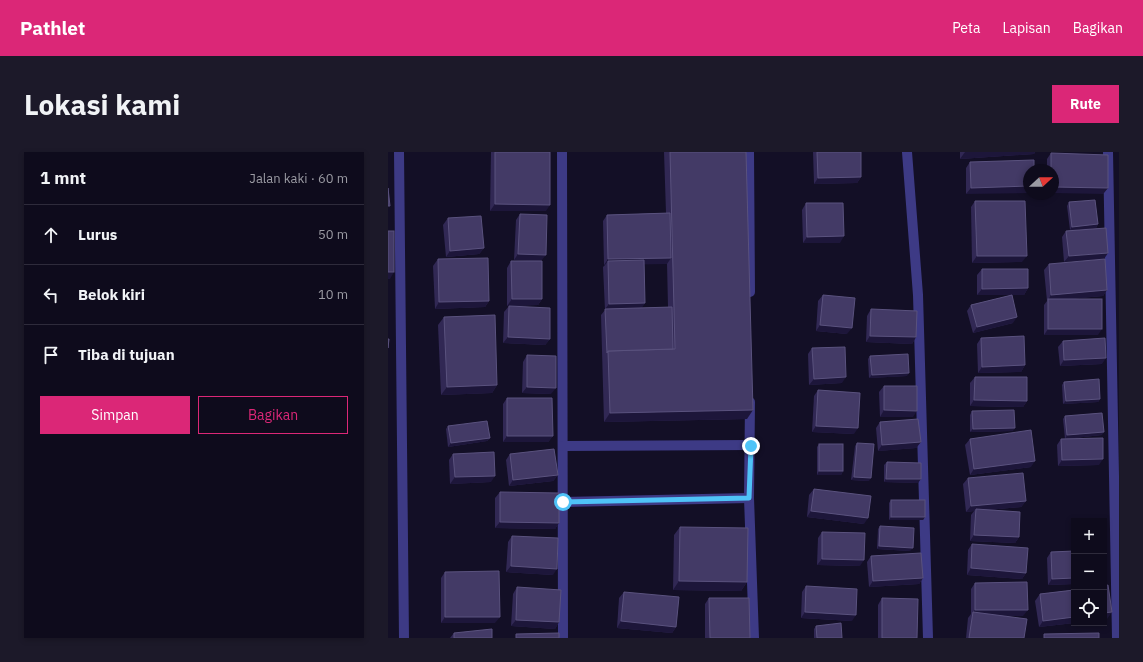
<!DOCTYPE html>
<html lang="id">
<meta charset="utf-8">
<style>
body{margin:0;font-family:"IBM Plex Sans",sans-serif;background:#1c1929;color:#f1f3f6}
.controls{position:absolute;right:12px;bottom:12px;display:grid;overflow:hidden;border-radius:0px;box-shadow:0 2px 6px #0003}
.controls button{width:36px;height:36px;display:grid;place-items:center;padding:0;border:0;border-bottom:1px solid #2e2b3b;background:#0e0b1c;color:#f1f3f6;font:20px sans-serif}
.compass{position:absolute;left:635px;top:12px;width:36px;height:36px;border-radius:50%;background:#0e0b1c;box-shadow:0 2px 6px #0003;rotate:69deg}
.stop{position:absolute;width:12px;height:12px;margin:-9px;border:3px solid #4fc3f7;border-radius:50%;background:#fff}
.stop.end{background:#4fc3f7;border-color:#fff;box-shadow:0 1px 4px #0008}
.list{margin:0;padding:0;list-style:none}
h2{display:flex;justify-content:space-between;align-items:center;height:52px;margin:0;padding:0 16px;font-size:17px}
h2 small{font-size:13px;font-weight:400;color:#9b9ba3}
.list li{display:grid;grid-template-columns:26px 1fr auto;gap:12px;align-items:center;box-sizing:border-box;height:60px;padding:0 16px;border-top:1px solid #2e2b3b}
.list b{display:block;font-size:15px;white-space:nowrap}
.list em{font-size:13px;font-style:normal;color:#9b9ba3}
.actions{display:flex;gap:8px;padding:12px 16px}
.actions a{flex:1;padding:9px 0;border:1px solid #db2777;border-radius:0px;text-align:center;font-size:14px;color:#db2777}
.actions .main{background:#db2777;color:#fff}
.icon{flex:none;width:22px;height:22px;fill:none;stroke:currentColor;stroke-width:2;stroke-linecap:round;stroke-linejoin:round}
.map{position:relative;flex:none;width:731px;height:486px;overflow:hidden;border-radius:0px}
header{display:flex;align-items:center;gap:24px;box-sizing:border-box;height:56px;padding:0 20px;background:#db2777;color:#fff}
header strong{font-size:19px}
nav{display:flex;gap:22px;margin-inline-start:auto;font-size:14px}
.intro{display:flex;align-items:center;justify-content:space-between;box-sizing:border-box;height:96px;padding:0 24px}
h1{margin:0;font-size:28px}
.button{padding:10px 18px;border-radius:0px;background:#db2777;color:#fff;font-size:14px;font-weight:700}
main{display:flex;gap:24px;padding:0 24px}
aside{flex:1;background:#0e0b1c;border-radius:0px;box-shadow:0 2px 6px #0003}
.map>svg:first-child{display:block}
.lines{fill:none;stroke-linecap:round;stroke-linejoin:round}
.minor{stroke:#3d3a85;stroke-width:10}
.wall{fill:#312854;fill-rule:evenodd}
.shaded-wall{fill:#1d163a}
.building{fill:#433a66;stroke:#5a527e}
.route{stroke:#4fc3f7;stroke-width:5}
</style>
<header>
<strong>Pathlet</strong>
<nav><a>Peta</a><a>Lapisan</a><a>Bagikan</a></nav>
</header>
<div class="intro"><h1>Lokasi kami</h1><a class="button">Rute</a></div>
<main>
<aside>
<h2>1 mnt<small>Jalan kaki · 60 m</small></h2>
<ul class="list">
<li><svg class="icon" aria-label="ahead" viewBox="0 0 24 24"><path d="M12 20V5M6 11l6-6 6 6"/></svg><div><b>Lurus</b></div><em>50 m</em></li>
<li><svg class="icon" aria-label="left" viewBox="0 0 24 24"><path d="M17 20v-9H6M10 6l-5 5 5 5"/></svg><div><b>Belok kiri</b></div><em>10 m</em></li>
<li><svg class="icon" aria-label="arrive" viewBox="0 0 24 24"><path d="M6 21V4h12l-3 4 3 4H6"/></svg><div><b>Tiba di tujuan</b></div></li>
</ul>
<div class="actions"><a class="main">Simpan</a><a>Bagikan</a></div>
</aside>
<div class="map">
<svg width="731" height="486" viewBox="0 0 731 486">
<rect width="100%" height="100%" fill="#130f26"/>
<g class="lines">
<g class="minor">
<polyline points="11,0 16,486"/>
<polyline points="174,0 175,486"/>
<polyline points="361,0 362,140"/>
<polyline points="519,0 530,143 540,486"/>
<polyline points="720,0 729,486"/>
<polyline points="362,250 361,346 366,486"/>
<polyline points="175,294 363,293"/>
<polyline points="175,350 361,346"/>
</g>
</g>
<g class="wall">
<polygon points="103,0 162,0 158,59 102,59"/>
<path d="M276,0h82l1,267 -143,3 -3,-107 4,-5 -2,-43 2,-2h-1l-1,-44 4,-6 59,-2zM279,111l1,44 -27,1 4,-5 -1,-39z"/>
<polygon points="425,0 473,0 473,25 469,31 426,32"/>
<polygon points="572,0 647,0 646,2 572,7"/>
<polygon points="663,1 720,36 715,42 665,18 659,18 659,7"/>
<polygon points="582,10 646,18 578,42 578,16"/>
<polygon points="587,49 634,110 584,111 583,55"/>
<polygon points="681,50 710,72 708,76 682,78 679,54"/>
<polygon points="418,51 452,91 415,91 414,58"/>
<polygon points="132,62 153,109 154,147 150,153 119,154 119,116 123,109 153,109 126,108 128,68"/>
<polygon points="60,66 96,96 91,102 58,105 55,73"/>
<polygon points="718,76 676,110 674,85 678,79"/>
<polygon points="50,107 101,149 97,155 47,157 45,114"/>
<polygon points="661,112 719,138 715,144 680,147 710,183 656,183 656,153 659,149 656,118"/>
<polygon points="594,117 640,136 636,143 624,143 625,171 585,181 579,159 583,153 624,143 589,143 589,123"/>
<polygon points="435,143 459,182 428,179 430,149"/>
<polygon points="121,154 162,187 157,193 115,191 116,160"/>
<polygon points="483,157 528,185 524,192 478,190 479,164"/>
<polygon points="56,165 109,233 104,241 53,243 50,173"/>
<polygon points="593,186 637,213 633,220 590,221 589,192"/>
<polygon points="675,189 714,212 672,214 670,195"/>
<polygon points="424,196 454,231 421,233 420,202"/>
<polygon points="139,203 163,242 134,241 135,210"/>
<polygon points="482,204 519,224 481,226 480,207"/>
<polygon points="587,225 639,249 635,255 582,254 582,231"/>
<polygon points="676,230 712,247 710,250 675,252 674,233"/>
<polygon points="496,234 525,265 492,265 491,240"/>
<polygon points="430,238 466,282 424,280 426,244"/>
<polygon points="119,246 165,284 160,290 115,290 115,252"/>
<polygon points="584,259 625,279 582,280 582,263"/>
<polygon points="677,264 714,283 677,287 675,267"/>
<polygon points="492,270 533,290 528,296 490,299 488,276"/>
<polygon points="60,274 102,286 99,289 60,295 58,277"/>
<polygon points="582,287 643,315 582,323 577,293"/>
<polygon points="673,287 711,313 670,314 669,293"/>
<polygon points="469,291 481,329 463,328 467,294"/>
<polygon points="431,292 455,319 453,323 429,323 429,295"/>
<polygon points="65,302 103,330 62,332 61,308"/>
<polygon points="122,302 170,323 165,329 121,334 118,308"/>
<polygon points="499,310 530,331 496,330 496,313"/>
<polygon points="580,326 638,349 633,355 599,358 631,385 627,391 582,389 583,363 586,359 578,360 575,332"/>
<polygon points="426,337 476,372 419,365 421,343"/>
<polygon points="112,340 171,371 167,377 107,376 107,346"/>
<polygon points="503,348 537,365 535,368 501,368 501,351"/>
<polygon points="492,374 522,399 489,397 490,377"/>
<polygon points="292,375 359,430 353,439 285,438 286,383"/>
<polygon points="434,380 472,414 429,413 430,386"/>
<polygon points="124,384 165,423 118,420 120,390"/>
<polygon points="584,392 638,421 634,427 579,423 580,398"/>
<polygon points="686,399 686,432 660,433 659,406 663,400"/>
<polygon points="483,404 535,426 531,432 481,435 479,410"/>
<polygon points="57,420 107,471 53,471 53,426"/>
<polygon points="587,431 635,464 617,464 636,486 578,486 580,466 583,462 583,437"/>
<polygon points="418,434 464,469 413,466 414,440"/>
<polygon points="129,435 171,470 167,477 123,474 125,442"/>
<polygon points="686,438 686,471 651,475 647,449 652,442"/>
<polygon points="236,440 288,475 284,481 229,476 231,446"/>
<polygon points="321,446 362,486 317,486 317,452"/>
<polygon points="494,446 529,486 490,486 490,453"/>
<polygon points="428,474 454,486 426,486 426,477"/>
<polygon points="66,481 104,486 62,486"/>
</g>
<g class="shaded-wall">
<polygon points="577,0 647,0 646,2 572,7"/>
<polygon points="473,25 469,31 426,32 430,26"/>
<polygon points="641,34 641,41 578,42 583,36"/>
<polygon points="665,35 720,36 715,42 665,41"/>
<polygon points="107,52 162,53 158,59 102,59"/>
<polygon points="710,72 708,76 682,78 684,75"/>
<polygon points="456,84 452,91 415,91 419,85"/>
<polygon points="96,96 91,102 58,105 62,99"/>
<polygon points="720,101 716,107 676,110 681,104"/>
<polygon points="130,102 158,103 153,109 126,108"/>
<polygon points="589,104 639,104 634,110 584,111"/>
<polygon points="283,106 279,112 220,113 220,109 217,113 216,113 220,107"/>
<polygon points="0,120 6,120 2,127 0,127"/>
<polygon points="640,136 636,143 589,143 594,137"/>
<polygon points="719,138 715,144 660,149 660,148 663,143"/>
<polygon points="124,147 154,147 150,153 119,154"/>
<polygon points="101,149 97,155 47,157 51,150"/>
<polygon points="257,151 253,157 217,157 221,152"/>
<polygon points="629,165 625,171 585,181 589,175"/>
<polygon points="432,173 464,176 459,182 428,179"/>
<polygon points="660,177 714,177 710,183 656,183"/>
<polygon points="482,184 528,185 524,192 478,190"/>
<polygon points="120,185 162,187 157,193 115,191"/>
<polygon points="718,206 714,212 672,214 676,208"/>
<polygon points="637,213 633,220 590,221 594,215"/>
<polygon points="521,221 519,224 481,226 484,223"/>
<polygon points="458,225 454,231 421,233 426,227"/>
<polygon points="109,233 104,241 53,243 59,235"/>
<polygon points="139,235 168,236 163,242 134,241"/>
<polygon points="712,247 710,250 675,252 678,249"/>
<polygon points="586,248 639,249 635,255 582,254"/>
<polygon points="365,258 359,267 216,270 222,261"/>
<polygon points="496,258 529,259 525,265 492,265"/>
<polygon points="428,274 470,276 466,282 424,280"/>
<polygon points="627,276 625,279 582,280 585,277"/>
<polygon points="716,280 714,283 677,287 679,283"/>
<polygon points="119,284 165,284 160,290 115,290"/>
<polygon points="102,286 99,289 60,295 63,291"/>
<polygon points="533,290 528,296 490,299 494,293"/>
<polygon points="715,307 711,313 670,314 674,308"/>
<polygon points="647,309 643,315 582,323 586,317"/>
<polygon points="431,319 455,319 453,323 429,323"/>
<polygon points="170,323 165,329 121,334 125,328"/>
<polygon points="107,324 103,330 62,332 67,325"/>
<polygon points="466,325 483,326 481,329 463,328"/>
<polygon points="498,327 533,327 530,331 496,330"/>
<polygon points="638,349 633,355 588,359 588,357 586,359 578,360 583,354"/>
<polygon points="423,359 480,366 476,372 419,365"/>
<polygon points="503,365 537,365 535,368 501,368"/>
<polygon points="112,370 171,371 167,377 107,376"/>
<polygon points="586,383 631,385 627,391 582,389"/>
<polygon points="491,394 525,396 522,399 489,397"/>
<polygon points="434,407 476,408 472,414 429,413"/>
<polygon points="123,414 169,417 165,423 118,420"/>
<polygon points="583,416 638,421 634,427 579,423"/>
<polygon points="535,426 531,432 481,435 485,429"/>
<polygon points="686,426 686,432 660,433 664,427"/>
<polygon points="291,429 359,430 353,439 285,438"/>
<polygon points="587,458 640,458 635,464 584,465 584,463"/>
<polygon points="417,460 468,463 464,469 413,466"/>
<polygon points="724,460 719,467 716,467 716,461"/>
<polygon points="57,465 112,465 107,471 53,471"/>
<polygon points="686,465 686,471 651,475 655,469"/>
<polygon points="128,468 171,470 167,477 123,474"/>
<polygon points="233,469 288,475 284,481 229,476"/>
</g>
<g class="building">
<polygon points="107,0 162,0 162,53 107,52"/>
<polygon points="282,0 358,0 365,258 222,261 220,199 287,197"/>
<polygon points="429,0 473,0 473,25 430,26"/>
<polygon points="663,1 720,3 720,36 665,35 665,18 663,18"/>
<polygon points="646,8 646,18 641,18 641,34 583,36 582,10"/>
<polygon points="0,36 2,54 0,54"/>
<polygon points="707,48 710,72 684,75 681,50"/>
<polygon points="587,49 637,49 639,104 589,104"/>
<polygon points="418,51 455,51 456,84 419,85"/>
<polygon points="282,61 283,106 220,107 219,63"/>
<polygon points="132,62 159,63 158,103 130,102"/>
<polygon points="93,64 96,96 62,99 60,66"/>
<polygon points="718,76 720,101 681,104 678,79"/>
<rect x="0" y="79" width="6" height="41"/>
<polygon points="100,106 101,149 51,150 50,107"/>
<polygon points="717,107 719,138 663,143 661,112"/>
<polygon points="256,108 257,151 221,152 220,109"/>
<polygon points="123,109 154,109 154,147 124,147"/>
<polygon points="594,117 640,117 640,136 594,137"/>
<polygon points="435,143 467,146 464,176 432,173"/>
<polygon points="624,143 629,165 589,175 583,153"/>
<rect x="660" y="147" width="54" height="30"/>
<polygon points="121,154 162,156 162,187 120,185"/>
<polygon points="284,155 285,197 220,199 219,201 217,157"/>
<polygon points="483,157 529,159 528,185 482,184"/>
<polygon points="107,163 109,233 59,235 56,165"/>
<polygon points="636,184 637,213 594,215 593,186"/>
<polygon points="717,186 718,206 676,208 675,189"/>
<polygon points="0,187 1,187 0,196"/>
<polygon points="457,195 458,225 426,227 424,196"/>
<polygon points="520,202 521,221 484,223 482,204"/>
<polygon points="139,203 168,204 168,236 139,235"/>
<polygon points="587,225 639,225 639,249 586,248"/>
<polygon points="711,227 712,247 678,249 676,230"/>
<polygon points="496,234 529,234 529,259 496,258"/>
<polygon points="430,238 472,241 470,276 428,274"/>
<polygon points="119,246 164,246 165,284 119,284"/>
<polygon points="626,258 627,276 585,277 584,259"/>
<polygon points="714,261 716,280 679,283 677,264"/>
<polygon points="530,267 533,290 494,293 492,270"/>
<polygon points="99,269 102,286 63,291 60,274"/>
<polygon points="643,278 647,309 586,317 582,287"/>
<polygon points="715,286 715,307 674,308 673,287"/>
<polygon points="469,291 486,292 483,326 466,325"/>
<rect x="431" y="292" width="24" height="27"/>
<polygon points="166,297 170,323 125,328 122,302"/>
<polygon points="106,300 107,324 67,325 65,302"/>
<polygon points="499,310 533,311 533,327 498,327"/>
<polygon points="635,321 638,349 583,354 580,326"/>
<polygon points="426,337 483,344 480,366 423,359"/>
<polygon points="112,340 171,341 171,371 112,370"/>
<rect x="503" y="348" width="34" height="17"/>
<polygon points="588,357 632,360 631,385 586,383"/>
<polygon points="492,374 526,376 525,396 491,394"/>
<polygon points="292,375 360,376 359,430 291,429"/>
<polygon points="434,380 477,381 476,408 434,407"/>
<polygon points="124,384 170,386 169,417 123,414"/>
<polygon points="584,392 640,396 638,421 583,416"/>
<polygon points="686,399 686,426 664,427 663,400"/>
<polygon points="533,401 535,426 485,429 483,404"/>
<polygon points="111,419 112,465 57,465 57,420"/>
<polygon points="639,430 640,458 587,458 587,431"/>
<polygon points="720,433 724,460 716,461 716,434"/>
<polygon points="418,434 469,437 468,463 417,460"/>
<polygon points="129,435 173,438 171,470 128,468"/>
<polygon points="686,438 686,465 655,469 652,442"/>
<polygon points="236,440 291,445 288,475 233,469"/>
<polygon points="321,446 361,446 362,486 322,486"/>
<polygon points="494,446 530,447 529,486 494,486"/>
<polygon points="585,460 639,467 636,486 581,486"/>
<polygon points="453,471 454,486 429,486 428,474"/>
<polygon points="104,477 104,486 66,486 66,481"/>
<polygon points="171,481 171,486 128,486 128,482"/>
<polygon points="711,481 711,486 656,486 656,482"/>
</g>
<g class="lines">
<polyline class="route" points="175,350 361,346 363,294"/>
</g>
</svg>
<div class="controls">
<button>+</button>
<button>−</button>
<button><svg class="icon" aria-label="locate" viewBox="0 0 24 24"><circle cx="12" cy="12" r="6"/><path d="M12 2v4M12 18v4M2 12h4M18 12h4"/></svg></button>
</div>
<svg class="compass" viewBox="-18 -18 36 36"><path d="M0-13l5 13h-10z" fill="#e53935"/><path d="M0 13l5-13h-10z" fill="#9b9ba3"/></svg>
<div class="stop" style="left:175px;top:350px"></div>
<div class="stop end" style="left:363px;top:294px"></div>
</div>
</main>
